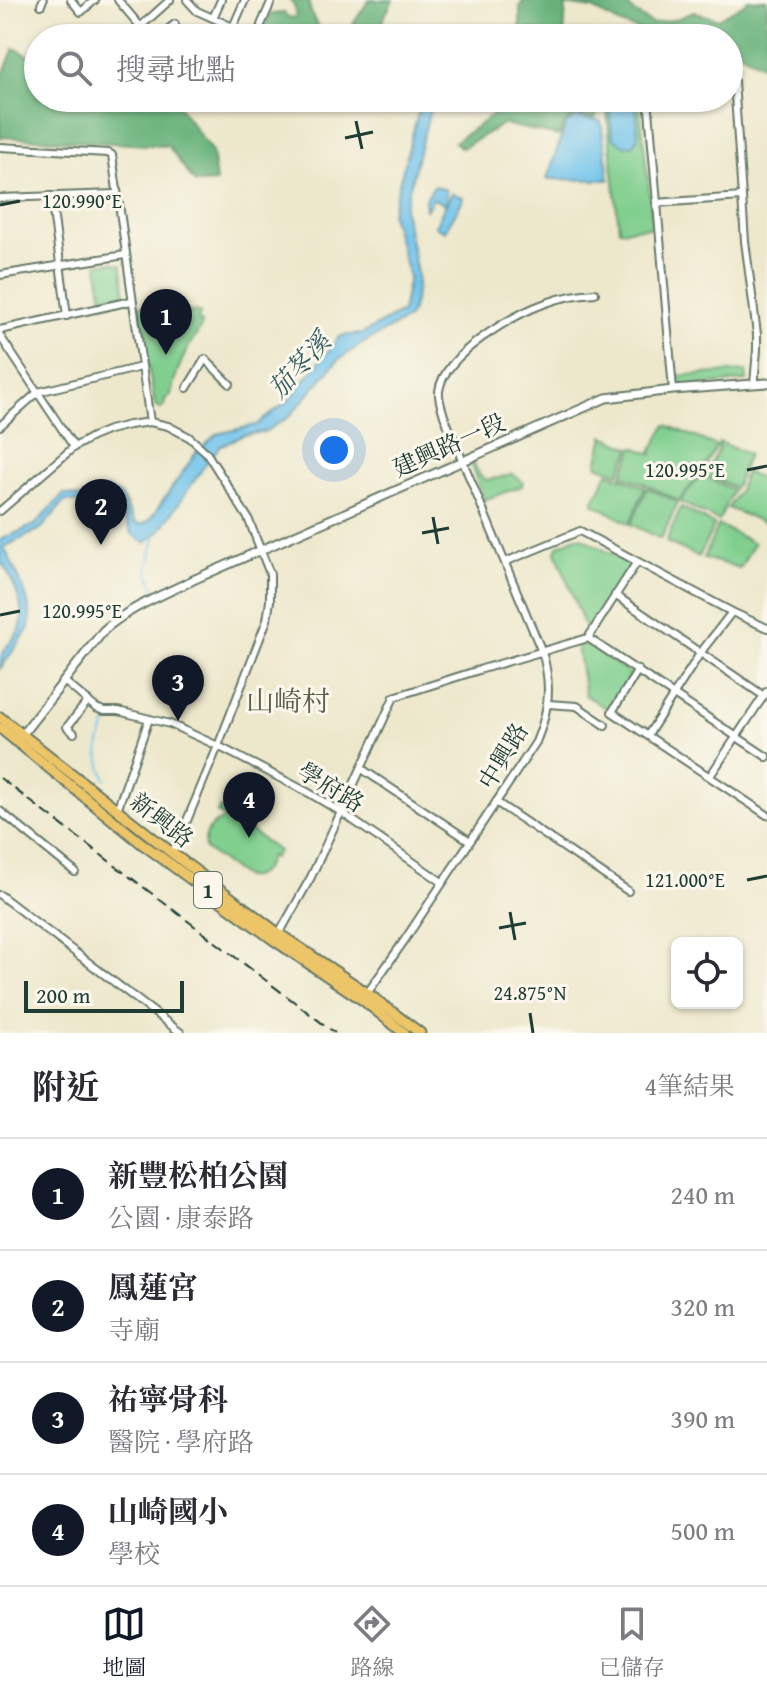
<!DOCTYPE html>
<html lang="zh-TW">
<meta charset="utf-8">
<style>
body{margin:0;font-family:"Gentium Book Plus","Noto Serif TC",serif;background:#f7f7f7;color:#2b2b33}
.controls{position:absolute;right:24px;bottom:24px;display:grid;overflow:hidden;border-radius:12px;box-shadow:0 2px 6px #0004}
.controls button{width:72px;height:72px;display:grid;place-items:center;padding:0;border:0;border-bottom:2px solid #e1e1e2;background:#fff;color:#2b2b33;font:40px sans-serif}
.scale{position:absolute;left:24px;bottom:20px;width:160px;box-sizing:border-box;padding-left:8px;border:4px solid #1f3d34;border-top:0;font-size:22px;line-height:28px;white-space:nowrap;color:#1f3d34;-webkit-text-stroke:6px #fbf7ec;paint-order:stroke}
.you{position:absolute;left:334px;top:450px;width:28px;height:28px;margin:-20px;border:6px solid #fff;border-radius:50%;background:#1a73e8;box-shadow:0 0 0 12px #1a73e833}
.badge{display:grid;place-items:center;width:52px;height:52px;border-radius:50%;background:#111827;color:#fff;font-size:26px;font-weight:700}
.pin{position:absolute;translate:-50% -66px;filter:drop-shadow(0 2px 4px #0008)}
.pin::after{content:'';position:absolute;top:42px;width:28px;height:24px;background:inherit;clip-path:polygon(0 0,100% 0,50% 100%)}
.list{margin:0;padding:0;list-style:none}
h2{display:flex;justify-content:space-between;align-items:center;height:104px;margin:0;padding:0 32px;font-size:34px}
h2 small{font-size:26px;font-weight:400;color:#7c7c81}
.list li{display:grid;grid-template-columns:52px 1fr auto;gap:24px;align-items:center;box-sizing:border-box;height:112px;padding:0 32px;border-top:2px solid #e1e1e2}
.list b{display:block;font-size:30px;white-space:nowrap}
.list p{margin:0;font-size:26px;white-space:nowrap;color:#7c7c81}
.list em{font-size:26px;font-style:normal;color:#7c7c81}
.icon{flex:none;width:44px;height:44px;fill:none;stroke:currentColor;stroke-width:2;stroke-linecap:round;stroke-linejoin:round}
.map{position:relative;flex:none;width:767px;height:1033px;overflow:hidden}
.search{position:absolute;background:#fff;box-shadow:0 2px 6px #0004;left:24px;right:24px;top:24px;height:88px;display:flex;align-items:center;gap:20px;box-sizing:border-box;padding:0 28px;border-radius:44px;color:#7c7c81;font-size:30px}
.sheet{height:552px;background:#fff}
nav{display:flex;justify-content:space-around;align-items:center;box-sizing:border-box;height:112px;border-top:2px solid #e1e1e2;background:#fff;font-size:22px;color:#7c7c81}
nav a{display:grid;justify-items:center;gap:4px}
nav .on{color:#111827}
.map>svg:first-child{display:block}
.green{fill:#81cf8f;stroke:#508662;stroke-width:2}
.forest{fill:#68b27a;stroke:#447857;stroke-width:2}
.water{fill:#6fc2eb;stroke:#478090;stroke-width:2}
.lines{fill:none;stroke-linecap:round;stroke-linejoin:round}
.stream{stroke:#6fc2eb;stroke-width:2}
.minor-casing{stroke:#677969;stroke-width:10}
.tertiary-casing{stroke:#677969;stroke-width:11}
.primary-casing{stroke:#677969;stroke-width:13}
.minor{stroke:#fff;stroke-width:6}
.tertiary{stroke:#fff;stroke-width:7}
.primary{stroke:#ecc569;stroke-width:9}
.rail{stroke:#1f3d34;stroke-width:2;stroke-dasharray:12 6;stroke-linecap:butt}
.ticks{fill:none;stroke:#1f3d34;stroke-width:3}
.labels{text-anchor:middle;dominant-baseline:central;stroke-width:6;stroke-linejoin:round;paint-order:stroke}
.shield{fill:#fbf7ec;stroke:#61756b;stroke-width:2}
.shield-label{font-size:22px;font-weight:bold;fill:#1f3d34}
.street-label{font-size:24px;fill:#1f3d34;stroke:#fbf7ec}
.water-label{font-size:26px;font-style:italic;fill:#335e62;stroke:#fbf7ec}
.quarter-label{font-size:28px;fill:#5c614a;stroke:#fbf7ec}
.ticks-label{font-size:20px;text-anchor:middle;fill:#1f3d34;stroke:#fbf7ec;stroke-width:6;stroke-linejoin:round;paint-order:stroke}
</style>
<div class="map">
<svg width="767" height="1033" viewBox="0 0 767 1033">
<rect width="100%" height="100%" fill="#fbf7ec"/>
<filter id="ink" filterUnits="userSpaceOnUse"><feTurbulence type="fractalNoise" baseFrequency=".0125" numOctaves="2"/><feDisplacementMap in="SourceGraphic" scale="16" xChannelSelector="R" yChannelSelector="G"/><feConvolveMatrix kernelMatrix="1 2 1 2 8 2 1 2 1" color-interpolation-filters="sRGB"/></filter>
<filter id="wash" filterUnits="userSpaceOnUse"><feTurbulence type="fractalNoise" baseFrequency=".006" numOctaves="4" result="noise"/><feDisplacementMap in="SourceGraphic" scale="32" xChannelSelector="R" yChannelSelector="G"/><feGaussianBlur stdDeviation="1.8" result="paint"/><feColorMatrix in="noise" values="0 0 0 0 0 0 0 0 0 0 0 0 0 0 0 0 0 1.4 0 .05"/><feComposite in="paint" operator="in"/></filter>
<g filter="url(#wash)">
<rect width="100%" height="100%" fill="#ede8cc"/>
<g class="green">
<polygon points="610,98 639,98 653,227 619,230 606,104"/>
<polygon points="112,262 122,265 125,297 124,300 104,305 97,264"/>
<path d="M169,302l8,9 5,-4 10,6 3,-2 5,3 -2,6 4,4c-3,9 -10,16 -14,24 -8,15 -14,30 -17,47l-6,4v5l-4,5 -6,-3 -17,-100z"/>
<polygon points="746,371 747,381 677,387 676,376"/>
<polygon points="666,425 717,446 705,466 710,466 719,449 719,442 748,454 735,488 703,473 703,469 679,501 641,482 622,475 634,447 652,454 651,452"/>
<polygon points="604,436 631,448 619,473 597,465"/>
<polygon points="473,462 479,474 486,480 498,478 512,474 523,482 522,486 484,500 471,465"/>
<polygon points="608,472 645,487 630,524 593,503"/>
<polygon points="745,472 767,481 767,524 728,508 739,490"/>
<polygon points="701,475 733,490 719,521 680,502"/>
<polygon points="647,488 678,502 661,539 631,524"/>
<polygon points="681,507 714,525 699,557 666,542"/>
<polygon points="718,525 754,543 740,568 704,558"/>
<polygon points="576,537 581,537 631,565 589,632 586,630 556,552 558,546"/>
<polygon points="588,643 631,675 609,710 585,695 577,646"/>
<path d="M220,808l58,43 -4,7 -4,-2c-4,14 -10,21 -25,22l-40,-29c-2,-17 6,-26 21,-30l-9,-7z"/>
</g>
<g class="forest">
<path d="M290,0h19c1,18 7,23 19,36h17l24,-36h24c-6,12 -14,24 -13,38h-115l-1,-10 7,-14 13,-1 4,4 6,1 2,-3 -2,-10z"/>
<polygon points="524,0 622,0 634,12 652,24 676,19 694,12 718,19 744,4 748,0 767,0 767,68 729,46 729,38 713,38 694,30 646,35 642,31 621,24 593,9 566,5 564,38 545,38 544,34 531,29 520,33 520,6"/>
<polygon points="14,48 38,60 38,98 173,98 212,152 216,182 195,183 168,146 0,137 0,82"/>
<path d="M512,98h95l-12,20c-22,-5 -27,-3 -36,18l-56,-12 -41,24 -8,-6 43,-30z"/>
</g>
<g class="water">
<path d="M422,98h11l-29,111 13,64v15l-5,23 -5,8 -42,23 -27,18 -49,57 -25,15 -20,3 -24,11 -17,22 -44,64 -14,11 -13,-9 -20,-38 -8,-1 -21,8 -18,-2 -24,28 -37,18c10,22 31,56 25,81l-29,41c0,-21 11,-24 20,-40 8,-17 -9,-55 -20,-68v-21l35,-15 29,-31 20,4 22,-10 14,7 15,28 6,2 8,-4 47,-68 21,-19 39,-9 32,-24 52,-65 22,-2 40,-22 7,-35 -18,-63z"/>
<polygon points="616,98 636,98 638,137 633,145 625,146 613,138 609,109"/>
<polygon points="576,117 601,121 609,180 547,179 566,124"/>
<polygon points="434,186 446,190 447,203 452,193 464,198 445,231 435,226 446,204 433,199 426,210 425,199"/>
</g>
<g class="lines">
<g class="stream">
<polyline points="155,536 148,571 157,595"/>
<path d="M106,779c-11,-24 -8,-37 3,-60"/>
</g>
</g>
</g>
<g filter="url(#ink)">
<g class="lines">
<g class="minor-casing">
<g id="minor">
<polyline points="71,0 81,12 95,0"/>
<polyline points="118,0 150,38"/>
<polyline points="187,0 197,11 233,27"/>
<polyline points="41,5 43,0"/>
<polyline points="213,18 221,0"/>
<polyline points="140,27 170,0"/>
<polyline points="157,38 175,24"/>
<polyline points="228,38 245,0"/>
<polyline points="261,38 261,25 272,0"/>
<polyline points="729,76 732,77 734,81 745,241 757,334 757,350 754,384"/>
<polyline points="648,98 673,390"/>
<polyline points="0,147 108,153 112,155 150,422"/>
<polyline points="51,196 67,316"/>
<polyline points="0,198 116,194"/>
<polyline points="656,203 742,197"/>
<polyline points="0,275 125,255"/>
<polyline points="0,330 131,301"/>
<polyline points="0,336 74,447"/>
<polyline points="187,388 205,359 230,384"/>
<polyline points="0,426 38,392 141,367"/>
<polyline points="0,511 74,447 92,437 109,430 129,425 150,422 168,426 189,437 206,452 248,518 270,574 270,601 267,620 218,746 183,830 172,853"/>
<polyline points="505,562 580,531 732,612 767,628"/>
<polyline points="615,595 764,696"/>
<polyline points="588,638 637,562"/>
<polyline points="638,670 612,712 767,815"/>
<polyline points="64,681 96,708 104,711 118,711 170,724 218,746 309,793 341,812 442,882"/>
<polyline points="548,704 577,706 605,725"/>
<polyline points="74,733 67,727 88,701"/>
<polyline points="648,735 701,652 732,612"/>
<polyline points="362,769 470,841"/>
<polyline points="710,776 767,691"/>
<polyline points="496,802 628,891"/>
<polyline points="117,810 149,719"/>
<polyline points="0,811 75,872"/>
<polyline points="0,895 181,1033"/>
<polyline points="279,934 311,877 394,697 482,669 588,638 767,757"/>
<path d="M366,995l38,-54 132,-199c13,-31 16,-58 6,-90l-98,-236c-2,-8 -6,-17 -5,-25 5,-37 74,-76 107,-88 16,-6 33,-9 49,-10"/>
</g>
</g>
<g class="tertiary-casing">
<path id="tertiary" d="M21,736l83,-106c26,-23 59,-35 89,-50l413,-182 67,-8 94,-7"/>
</g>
<g class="primary-casing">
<g id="primary">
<polyline points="0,717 172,853 279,934 367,993 420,1033"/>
<polyline points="0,728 140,842 274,940 363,1000 404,1033"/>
</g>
</g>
<use href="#minor" class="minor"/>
<use href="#tertiary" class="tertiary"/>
<use href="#primary" class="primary"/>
<polyline class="rail" points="0,778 335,1033"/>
</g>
</g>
<path class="ticks" d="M356,121l6,28M345,138l28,-6M0,205l20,-4M747,470l20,-4M433,517l5,27M422,533l27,-5M0,615l20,-4M747,880l20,-4M510,912l5,28M499,928l27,-5M530,1013l3,20"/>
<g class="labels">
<rect class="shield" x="194" y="872" width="28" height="36" rx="6"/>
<g class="shield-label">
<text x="208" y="890">1</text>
</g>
<g class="street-label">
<text transform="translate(449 445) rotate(-24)">建興路一段</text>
<text transform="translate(503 756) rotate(-59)">中興路</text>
<text transform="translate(331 787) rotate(31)">學府路</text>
<text transform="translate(162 820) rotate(38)">新興路</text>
</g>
<g class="water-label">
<text transform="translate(299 365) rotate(-48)">茄苳溪</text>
</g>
<g class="quarter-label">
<text x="288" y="700">山崎村</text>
</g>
</g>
<g class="ticks-label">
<text x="82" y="208">120.990°E</text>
<text x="685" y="477">120.995°E</text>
<text x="82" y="618">120.995°E</text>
<text x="685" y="887">121.000°E</text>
<text x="530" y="1000">24.875°N</text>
</g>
</svg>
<div class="controls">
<button><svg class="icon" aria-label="locate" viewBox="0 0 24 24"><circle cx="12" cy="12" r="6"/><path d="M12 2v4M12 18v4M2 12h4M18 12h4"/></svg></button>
</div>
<div class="scale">200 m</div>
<div class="you"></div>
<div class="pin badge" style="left:166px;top:355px">1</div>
<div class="pin badge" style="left:101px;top:545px">2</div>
<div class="pin badge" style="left:178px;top:721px">3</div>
<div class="pin badge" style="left:249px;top:838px">4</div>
<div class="search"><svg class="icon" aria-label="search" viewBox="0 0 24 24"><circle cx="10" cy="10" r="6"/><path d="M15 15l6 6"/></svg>搜尋地點</div>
</div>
<section class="sheet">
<h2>附近<small>4筆結果</small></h2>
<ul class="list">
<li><span class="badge">1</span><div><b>新豐松柏公園</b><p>公園 · 康泰路</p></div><em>240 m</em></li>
<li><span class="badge">2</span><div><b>鳳蓮宮</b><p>寺廟</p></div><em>320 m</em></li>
<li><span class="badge">3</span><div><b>祐寧骨科</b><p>醫院 · 學府路</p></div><em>390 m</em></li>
<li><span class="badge">4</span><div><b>山崎國小</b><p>學校</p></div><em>500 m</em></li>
</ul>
</section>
<nav>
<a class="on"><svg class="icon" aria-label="map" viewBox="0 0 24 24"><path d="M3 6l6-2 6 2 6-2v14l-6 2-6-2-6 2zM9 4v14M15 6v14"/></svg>地圖</a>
<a><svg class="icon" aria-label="directions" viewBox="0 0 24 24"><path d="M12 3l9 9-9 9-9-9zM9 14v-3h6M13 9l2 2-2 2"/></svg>路線</a>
<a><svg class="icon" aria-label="saved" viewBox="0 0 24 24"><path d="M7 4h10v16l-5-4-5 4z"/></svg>已儲存</a>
</nav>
